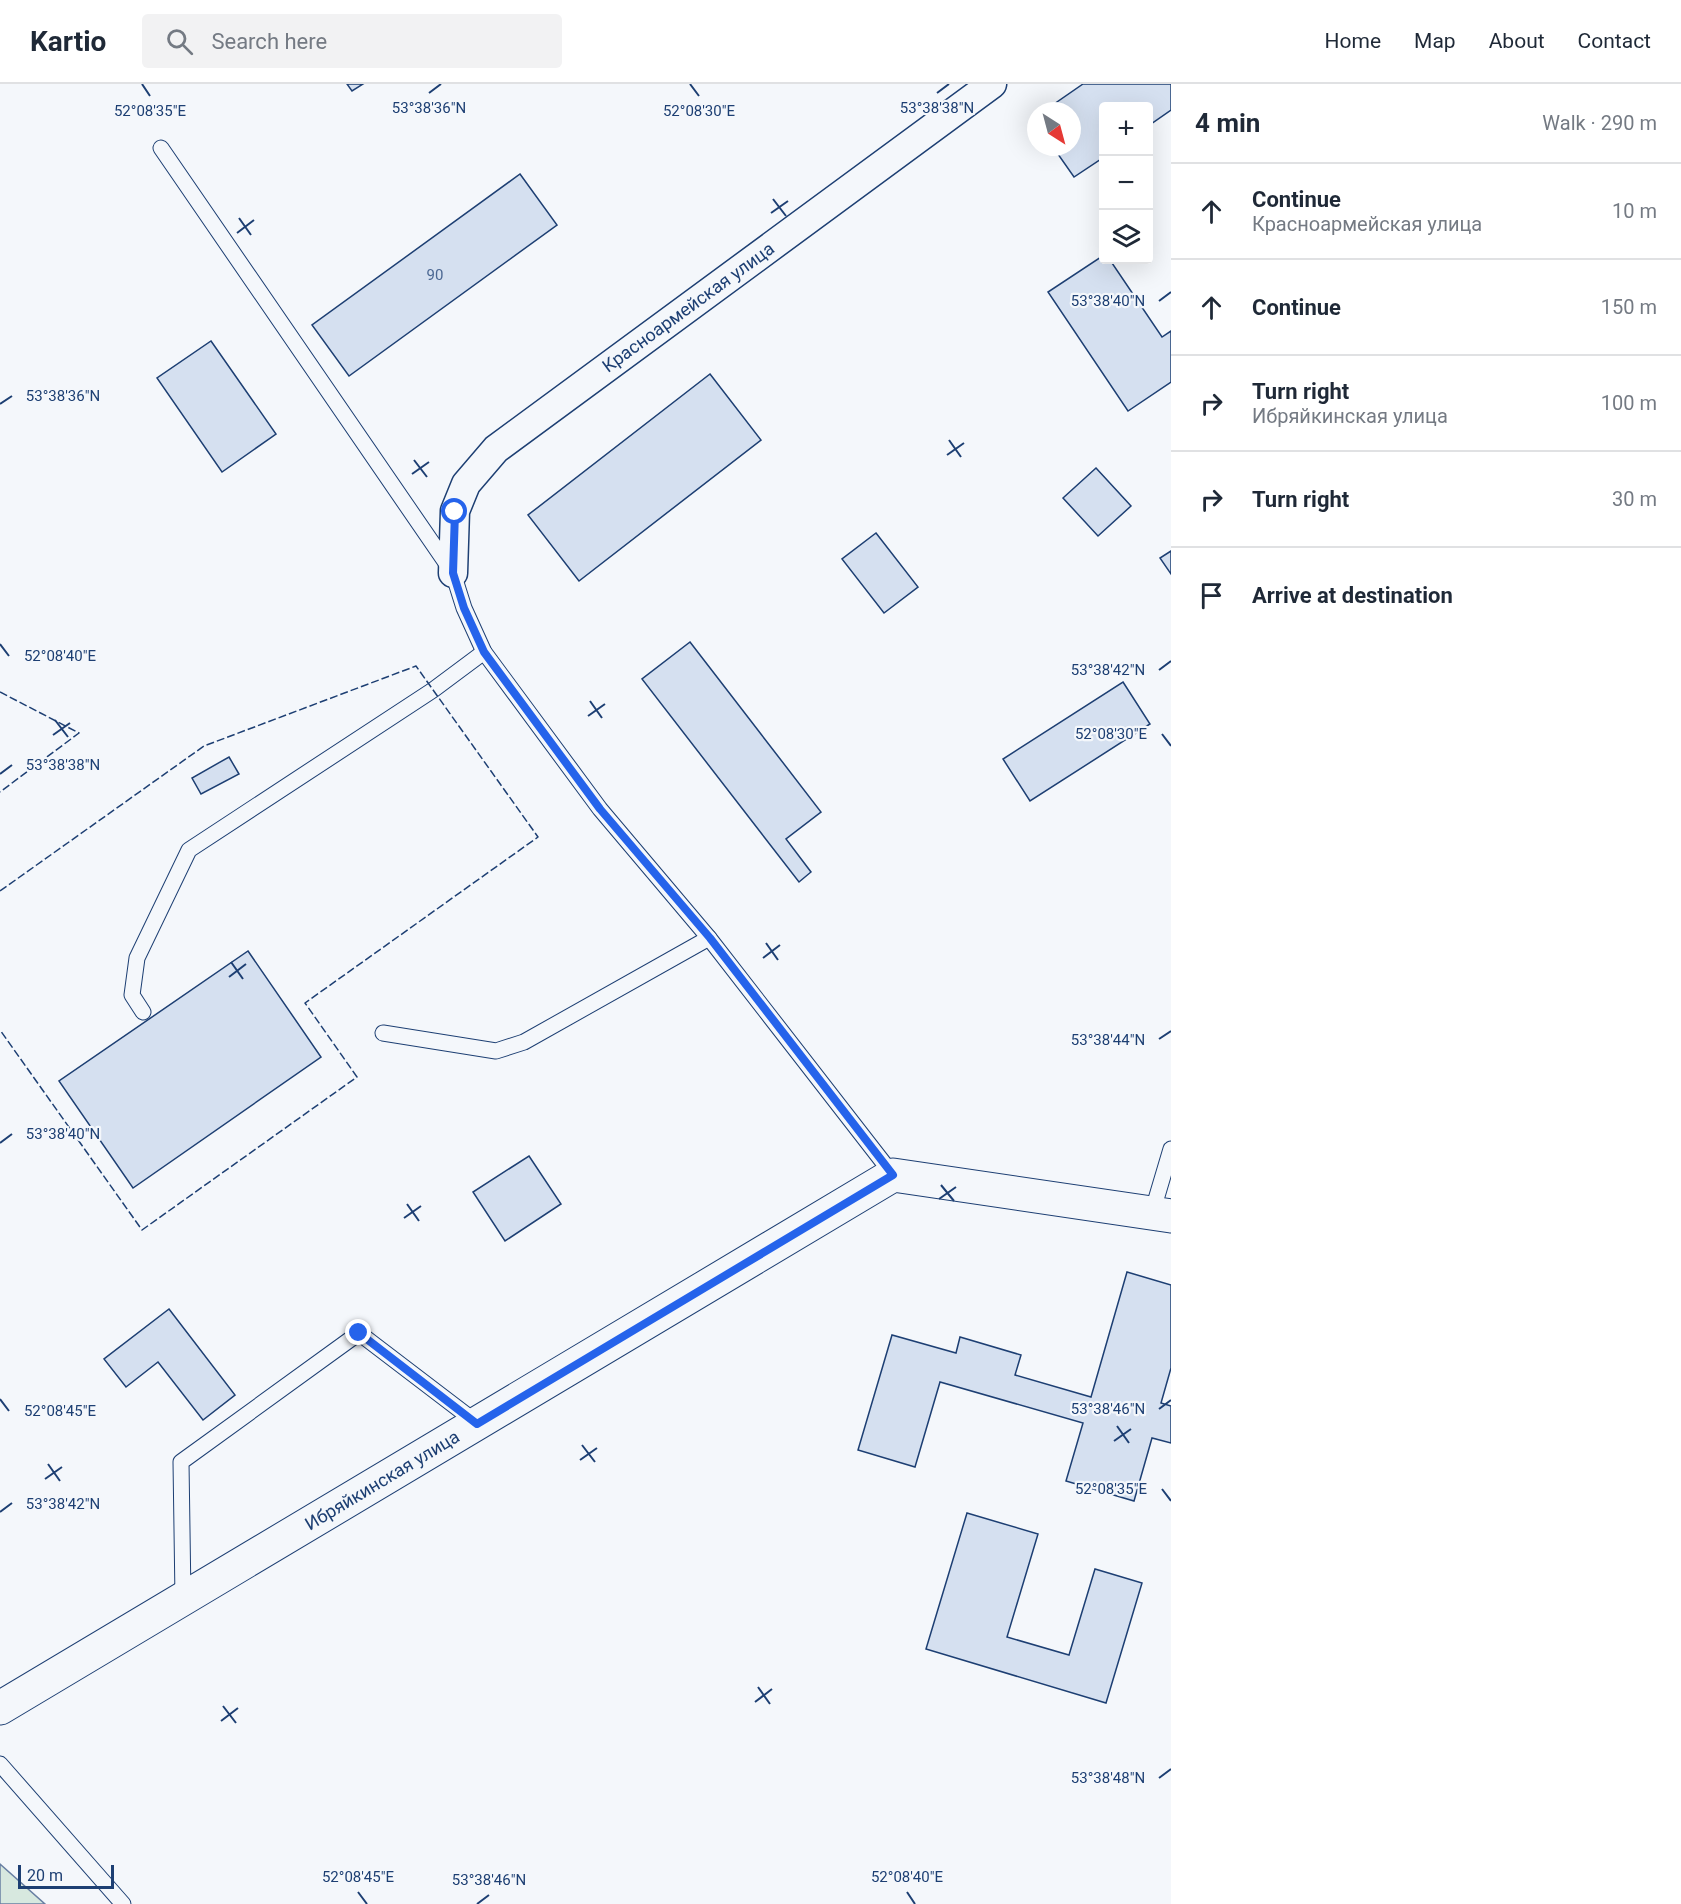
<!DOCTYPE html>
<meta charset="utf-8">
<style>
body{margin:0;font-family:Roboto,sans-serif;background:#f2f2f3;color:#1f2937}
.controls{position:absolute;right:18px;top:18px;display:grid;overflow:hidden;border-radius:6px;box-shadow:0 6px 24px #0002}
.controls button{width:54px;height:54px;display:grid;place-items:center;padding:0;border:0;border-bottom:2px solid #e0e1e3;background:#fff;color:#1f2937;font:30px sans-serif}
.compass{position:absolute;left:1027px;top:18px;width:54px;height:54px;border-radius:50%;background:#fff;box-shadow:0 6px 24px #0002;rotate:144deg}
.scale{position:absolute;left:18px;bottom:15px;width:96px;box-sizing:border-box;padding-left:6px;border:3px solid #1d3f73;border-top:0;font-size:16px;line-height:21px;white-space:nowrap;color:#1d3f73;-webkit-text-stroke:4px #f4f7fb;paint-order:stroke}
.stop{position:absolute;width:18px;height:18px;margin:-14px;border:4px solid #2563eb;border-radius:50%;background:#fff}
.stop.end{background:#2563eb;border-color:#fff;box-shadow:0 2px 6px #0008}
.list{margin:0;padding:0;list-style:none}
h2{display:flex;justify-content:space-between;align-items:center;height:78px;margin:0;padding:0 24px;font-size:26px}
h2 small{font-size:20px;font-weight:400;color:#747a83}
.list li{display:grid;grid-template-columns:39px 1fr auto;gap:18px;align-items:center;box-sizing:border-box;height:96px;padding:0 24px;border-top:2px solid #e0e1e3}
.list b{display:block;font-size:22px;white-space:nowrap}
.list p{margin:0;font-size:20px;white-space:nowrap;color:#747a83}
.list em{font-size:20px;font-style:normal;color:#747a83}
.icon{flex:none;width:33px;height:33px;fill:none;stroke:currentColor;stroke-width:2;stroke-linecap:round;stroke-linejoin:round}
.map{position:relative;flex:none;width:1171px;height:1820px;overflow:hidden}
header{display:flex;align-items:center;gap:36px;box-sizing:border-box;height:84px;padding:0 30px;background:#fff;border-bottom:2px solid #e0e1e3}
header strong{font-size:28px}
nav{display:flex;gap:33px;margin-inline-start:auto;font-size:21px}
.search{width:420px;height:54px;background:#f2f2f3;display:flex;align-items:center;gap:15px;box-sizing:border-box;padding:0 21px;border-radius:6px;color:#747a83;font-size:22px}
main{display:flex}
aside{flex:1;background:#fff}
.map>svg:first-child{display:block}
.green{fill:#d7e8df;stroke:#687fa3;stroke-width:1.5}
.building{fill:#d5e0f0;stroke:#1d3f73;stroke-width:1.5}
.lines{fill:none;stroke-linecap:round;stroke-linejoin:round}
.lane-casing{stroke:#1d3f73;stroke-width:17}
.street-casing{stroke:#1d3f73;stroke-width:31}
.secondary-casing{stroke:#1d3f73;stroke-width:35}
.lane{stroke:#f4f7fb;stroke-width:15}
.street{stroke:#f4f7fb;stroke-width:28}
.secondary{stroke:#f4f7fb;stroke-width:33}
.fence{stroke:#1d3f73;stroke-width:1.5;stroke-dasharray:8 3;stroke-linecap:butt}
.route{stroke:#2563eb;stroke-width:8}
.ticks{fill:none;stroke:#1d3f73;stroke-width:2}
.labels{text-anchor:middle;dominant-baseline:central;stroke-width:4.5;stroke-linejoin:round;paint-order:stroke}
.number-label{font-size:15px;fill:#4b6792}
.street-label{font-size:18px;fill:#1d3f73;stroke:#f4f7fb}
.ticks-label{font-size:15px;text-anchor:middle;fill:#1d3f73;stroke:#f4f7fb;stroke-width:4.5;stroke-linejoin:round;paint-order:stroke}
</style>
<header>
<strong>Kartio</strong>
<div class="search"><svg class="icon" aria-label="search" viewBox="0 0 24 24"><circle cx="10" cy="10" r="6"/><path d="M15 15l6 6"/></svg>Search here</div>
<nav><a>Home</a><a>Map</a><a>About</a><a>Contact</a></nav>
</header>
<main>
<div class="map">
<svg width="1171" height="1820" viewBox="0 0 1171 1820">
<rect width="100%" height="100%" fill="#f4f7fb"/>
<polygon class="green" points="0,1780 45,1820 0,1820"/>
<g class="building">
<polygon points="347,0 363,0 352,7"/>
<polygon points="1083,0 1171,0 1171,26 1148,42 1148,22 1104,22 1104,73 1074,93 1053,63 1072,63 1072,27 1044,27"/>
<polygon points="520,90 557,141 349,292 312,241"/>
<polygon points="1104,171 1104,176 1110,176 1162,253 1171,247 1171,298 1128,327 1048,208"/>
<polygon points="211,257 276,350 222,388 157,294"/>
<polygon points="710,290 761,356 579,497 528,431"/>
<polygon points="1096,384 1131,422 1098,452 1063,414"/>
<polygon points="876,449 918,503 884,529 842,475"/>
<polygon points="1171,467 1171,490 1160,474"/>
<polygon points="690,558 821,728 786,755 811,788 799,798 642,595"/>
<polygon points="1123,598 1150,640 1030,717 1003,675"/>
<polygon points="229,673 239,690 201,710 192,694"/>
<polygon points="248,867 321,973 133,1104 59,997"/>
<polygon points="529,1072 561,1120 505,1157 473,1108"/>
<polygon points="1127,1188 1171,1201 1171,1284 1161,1319 1171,1322 1171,1359 1152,1354 1134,1417 1066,1397 1083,1339 940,1298 915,1383 858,1366 892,1251 956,1269 960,1253 1021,1271 1015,1291 1091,1313"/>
<polygon points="169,1225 235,1311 203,1336 158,1278 126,1303 104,1275"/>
<polygon points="967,1429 1038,1450 1007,1553 1069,1571 1095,1485 1142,1499 1106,1619 926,1565"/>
</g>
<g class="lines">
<g class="lane-casing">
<g id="lane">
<polyline points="161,64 453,489 464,524 484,568 600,725 709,854 893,1091"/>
<polyline points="143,928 132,911 137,874 189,766 433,606 484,568"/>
<polyline points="383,949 496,967 524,958 709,854"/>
<polyline points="1152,1129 1171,1065"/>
<polyline points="183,1514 181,1378 359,1249 477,1339"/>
<polyline points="0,1680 123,1820"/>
</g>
</g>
<g class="street-casing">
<polyline id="street" points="453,489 455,427 466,400 496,365 992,0"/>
</g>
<g class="secondary-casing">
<polyline id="secondary" points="0,1624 893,1091 1171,1132"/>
</g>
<use href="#lane" class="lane"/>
<use href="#street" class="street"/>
<use href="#secondary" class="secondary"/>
<g class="fence">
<polyline points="0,608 79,649 0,708"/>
<polyline points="0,807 204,662 416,582 538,753 305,919 357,993 142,1146 0,946"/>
</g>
</g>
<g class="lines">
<polyline class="route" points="359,1249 477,1340 893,1091 710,854 600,725 484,568 464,524 453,489 455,428"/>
</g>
<path class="ticks" d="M142,0l8,12M690,0l9,12M429,9l12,-9M937,9l12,-9M773,115l13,17M771,129l17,-12M239,134l12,17M237,149l17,-13M1159,217l12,-9M0,320l12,-8M949,356l12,17M947,371l17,-12M414,376l13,17M412,390l17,-12M0,560l9,12M1159,586l12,-9M590,617l12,17M588,632l17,-12M55,636l13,17M1162,650l9,12M53,651l17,-12M0,690l12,-9M766,859l12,17M763,874l17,-13M231,878l12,17M229,893l17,-13M1159,955l12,-8M0,1059l12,-9M941,1101l13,16M939,1115l17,-12M407,1120l12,17M404,1134l17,-12M0,1315l9,12M1159,1325l12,-9M1117,1342l12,17M1114,1357l17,-12M582,1361l13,17M580,1376l17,-12M48,1380l12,17M45,1395l17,-12M1162,1405l9,12M0,1428l12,-9M758,1603l12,17M755,1618l17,-13M223,1622l13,17M221,1637l17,-13M1159,1694l12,-9M358,1808l9,12M907,1808l8,12M477,1820l12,-9"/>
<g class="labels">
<g class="number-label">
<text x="435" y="191">90</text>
</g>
<g class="street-label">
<text transform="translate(688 223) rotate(-36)">Красноармейская улица</text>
<text transform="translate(382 1396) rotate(-31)">Ибряйкинская улица</text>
</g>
</g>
<g class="ticks-label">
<text x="429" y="29">53°38'36"N</text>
<text x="937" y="29">53°38'38"N</text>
<text x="150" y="32">52°08'35"E</text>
<text x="699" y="32">52°08'30"E</text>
<text x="1108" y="222">53°38'40"N</text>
<text x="63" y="317">53°38'36"N</text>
<text x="60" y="577">52°08'40"E</text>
<text x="1108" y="591">53°38'42"N</text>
<text x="1111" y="655">52°08'30"E</text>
<text x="63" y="686">53°38'38"N</text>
<text x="1108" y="961">53°38'44"N</text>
<text x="63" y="1055">53°38'40"N</text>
<text x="1108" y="1330">53°38'46"N</text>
<text x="60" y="1332">52°08'45"E</text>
<text x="1111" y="1410">52°08'35"E</text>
<text x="63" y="1425">53°38'42"N</text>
<text x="1108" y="1699">53°38'48"N</text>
<text x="358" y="1798">52°08'45"E</text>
<text x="907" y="1798">52°08'40"E</text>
<text x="489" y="1801">53°38'46"N</text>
</g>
</svg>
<div class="controls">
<button>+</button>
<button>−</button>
<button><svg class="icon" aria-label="layers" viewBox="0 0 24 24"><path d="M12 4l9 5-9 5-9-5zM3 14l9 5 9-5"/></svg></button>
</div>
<svg class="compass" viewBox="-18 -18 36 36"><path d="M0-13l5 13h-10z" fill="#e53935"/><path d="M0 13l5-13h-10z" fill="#747a83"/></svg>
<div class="scale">20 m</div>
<div class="stop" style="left:455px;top:428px"></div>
<div class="stop end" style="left:359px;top:1249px"></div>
</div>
<aside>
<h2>4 min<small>Walk · 290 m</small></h2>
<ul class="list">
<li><svg class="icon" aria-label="ahead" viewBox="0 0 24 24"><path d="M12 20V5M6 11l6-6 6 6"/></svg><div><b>Continue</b><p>Красноармейская улица</p></div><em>10 m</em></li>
<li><svg class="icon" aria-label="ahead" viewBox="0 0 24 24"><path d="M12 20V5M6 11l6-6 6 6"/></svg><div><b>Continue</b></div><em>150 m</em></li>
<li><svg class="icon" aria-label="right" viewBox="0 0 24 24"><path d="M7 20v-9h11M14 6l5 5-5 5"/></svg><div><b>Turn right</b><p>Ибряйкинская улица</p></div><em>100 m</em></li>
<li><svg class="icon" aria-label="right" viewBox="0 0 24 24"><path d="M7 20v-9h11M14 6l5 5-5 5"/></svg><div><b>Turn right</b></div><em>30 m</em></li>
<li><svg class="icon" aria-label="arrive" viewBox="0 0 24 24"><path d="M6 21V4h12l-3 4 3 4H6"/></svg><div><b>Arrive at destination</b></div></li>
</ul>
</aside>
</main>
